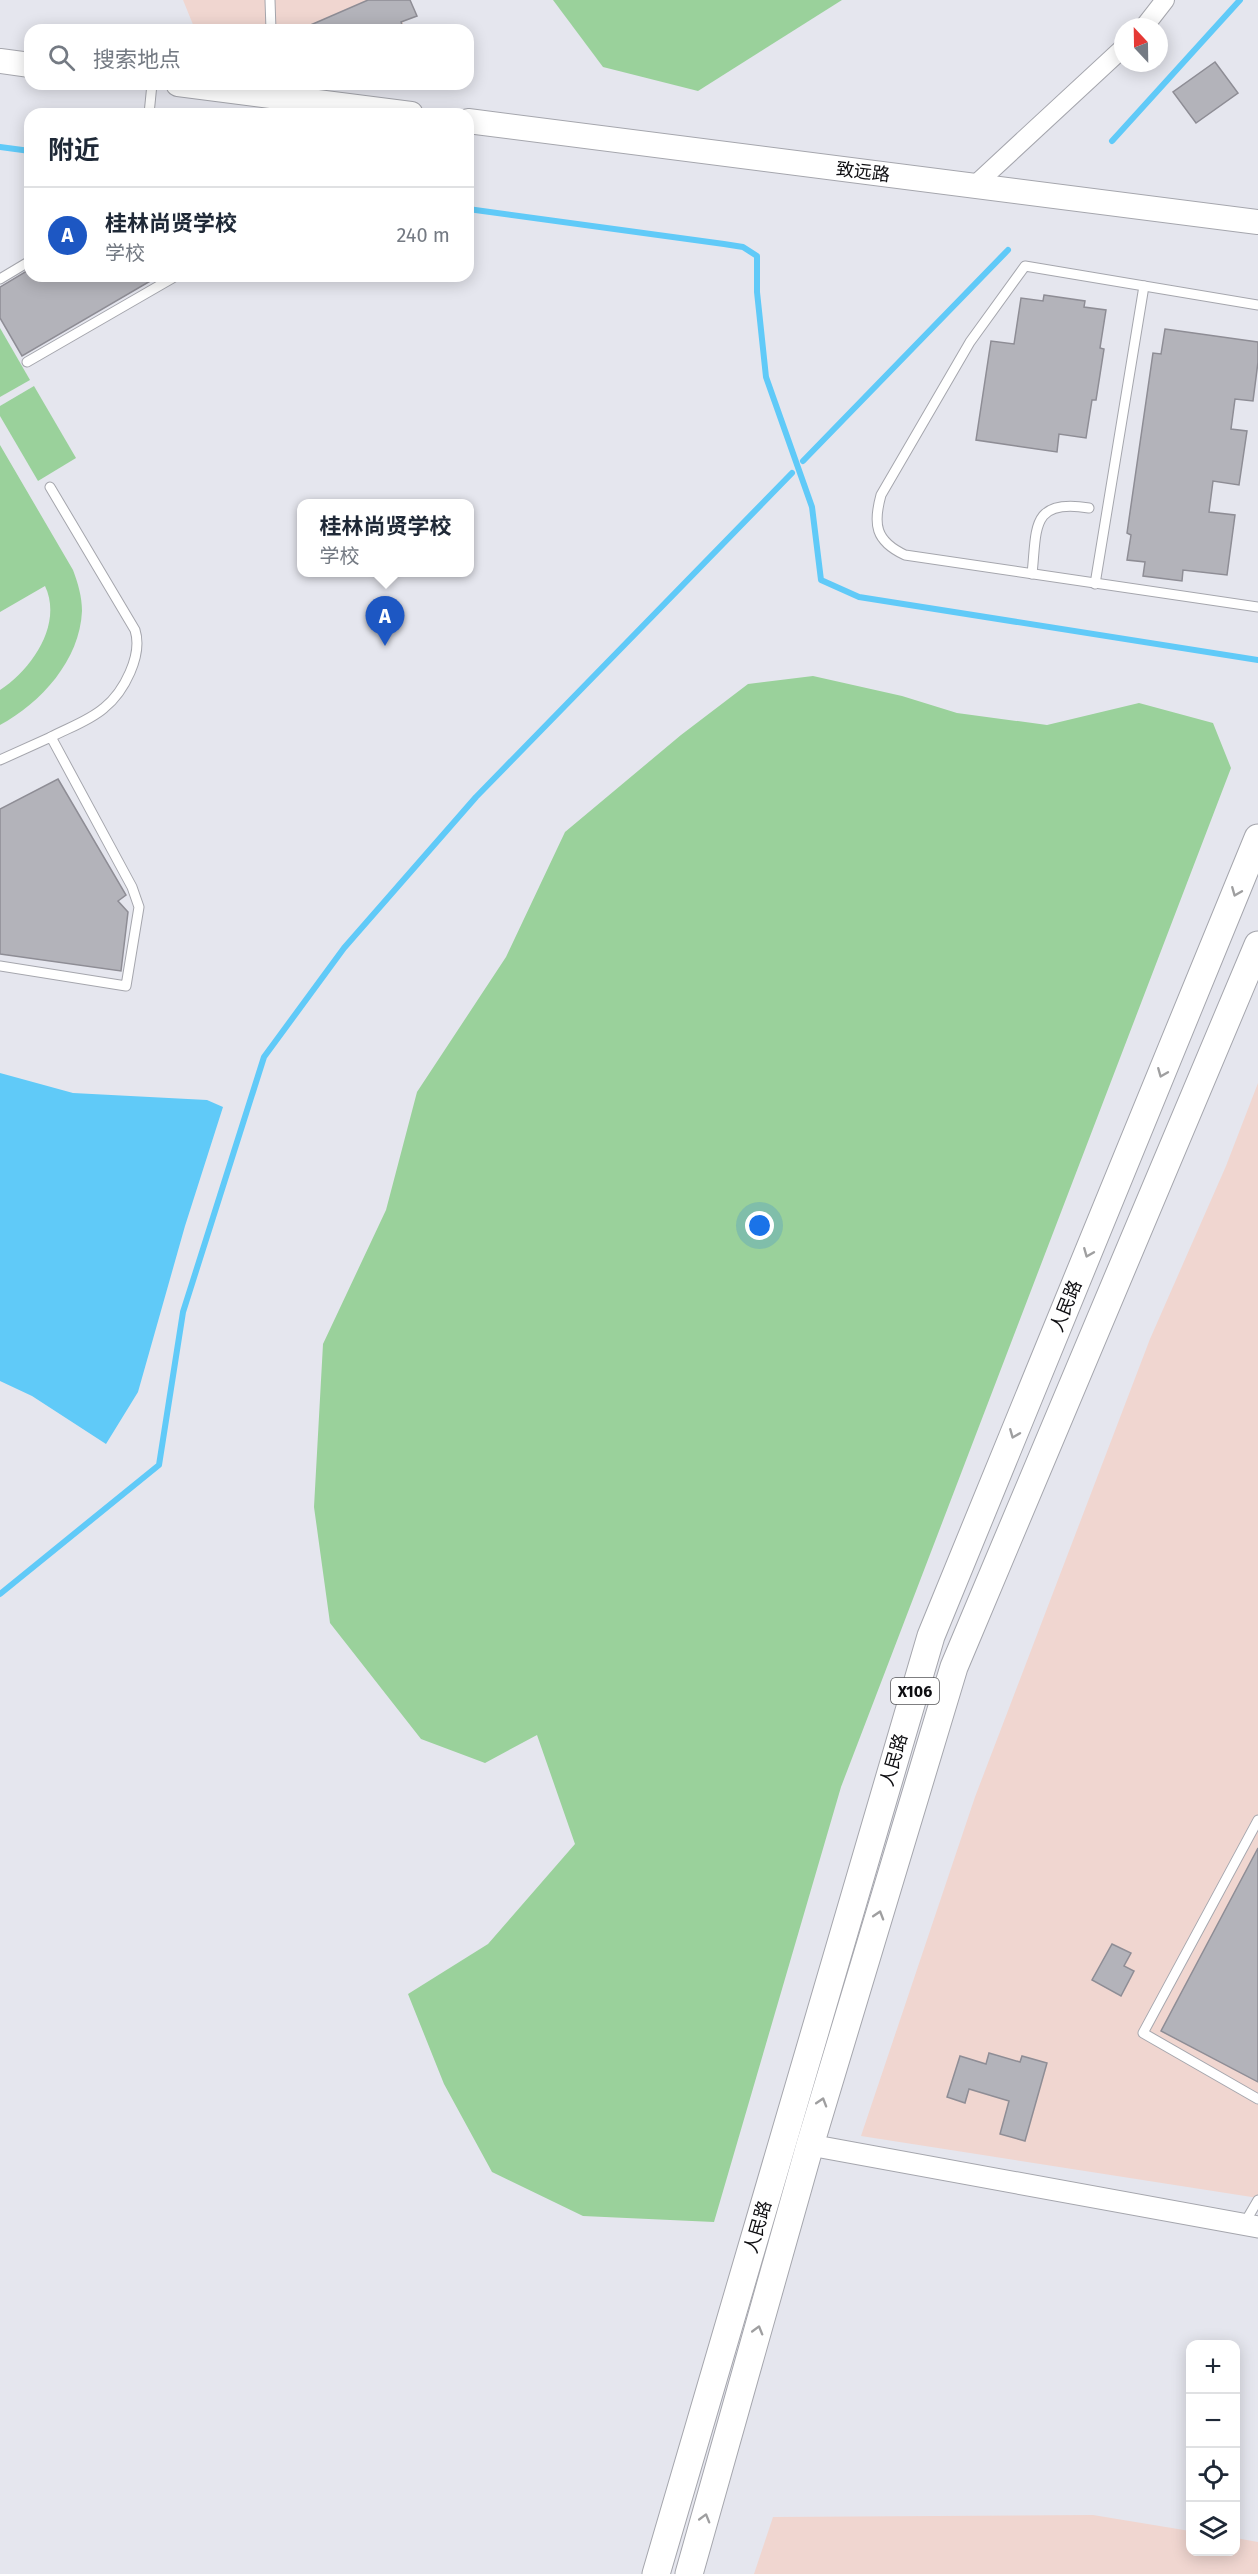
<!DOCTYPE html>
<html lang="zh">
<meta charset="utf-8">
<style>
body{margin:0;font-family:"Fira Sans","Noto Sans SC",sans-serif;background:#f2f2f3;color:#1f2937}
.controls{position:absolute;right:18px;bottom:18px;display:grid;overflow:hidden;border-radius:12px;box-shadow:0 3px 15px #0003}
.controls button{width:54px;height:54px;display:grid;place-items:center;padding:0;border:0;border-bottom:2px solid #e0e1e3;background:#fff;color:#1f2937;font:30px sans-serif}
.compass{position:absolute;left:1114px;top:18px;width:54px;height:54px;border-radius:50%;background:#fff;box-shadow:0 3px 15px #0003;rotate:338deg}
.you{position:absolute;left:760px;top:1226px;width:21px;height:21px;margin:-15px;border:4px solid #fff;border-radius:50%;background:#1a73e8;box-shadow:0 0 0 9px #1a73e833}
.badge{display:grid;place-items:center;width:39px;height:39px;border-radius:50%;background:#1d57c3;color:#fff;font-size:20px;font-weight:700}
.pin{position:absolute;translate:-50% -50px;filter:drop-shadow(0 2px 3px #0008)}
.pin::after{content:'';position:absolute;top:32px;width:21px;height:18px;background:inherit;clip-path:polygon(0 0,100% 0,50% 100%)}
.popup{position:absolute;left:297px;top:499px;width:177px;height:78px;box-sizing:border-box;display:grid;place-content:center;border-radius:12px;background:#fff;filter:drop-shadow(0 2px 4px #0005);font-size:20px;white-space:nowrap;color:#747a83}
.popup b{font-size:22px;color:#1f2937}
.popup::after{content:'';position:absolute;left:50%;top:100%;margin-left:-12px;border:12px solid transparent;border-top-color:#fff}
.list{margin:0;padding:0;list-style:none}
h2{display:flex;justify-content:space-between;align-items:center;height:78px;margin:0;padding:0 24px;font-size:26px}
h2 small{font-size:20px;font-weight:400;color:#747a83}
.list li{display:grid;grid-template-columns:39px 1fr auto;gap:18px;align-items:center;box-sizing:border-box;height:96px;padding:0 24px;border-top:2px solid #e0e1e3}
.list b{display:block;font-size:22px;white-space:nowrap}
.list p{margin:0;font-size:20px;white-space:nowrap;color:#747a83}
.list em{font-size:20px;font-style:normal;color:#747a83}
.icon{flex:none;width:33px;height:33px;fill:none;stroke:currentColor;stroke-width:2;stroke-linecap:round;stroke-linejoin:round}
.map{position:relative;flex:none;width:1258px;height:2574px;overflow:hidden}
.search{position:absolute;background:#fff;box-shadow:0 3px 15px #0003;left:24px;top:24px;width:450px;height:66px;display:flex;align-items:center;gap:15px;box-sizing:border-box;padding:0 21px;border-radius:18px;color:#747a83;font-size:22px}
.panel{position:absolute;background:#fff;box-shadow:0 3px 15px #0003;left:24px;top:108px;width:450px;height:174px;border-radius:18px}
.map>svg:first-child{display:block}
.industrial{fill:#f0d6d0}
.green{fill:#9ad19b}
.water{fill:#60caf8}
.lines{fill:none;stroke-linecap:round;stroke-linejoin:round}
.stream{stroke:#60caf8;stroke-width:6}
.building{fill:#b3b3ba;stroke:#8e8d95;stroke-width:1.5}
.service-casing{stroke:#a5a6ad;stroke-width:11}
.minor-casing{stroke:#a5a6ad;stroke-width:20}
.tertiary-casing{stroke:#a5a6ad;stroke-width:23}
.secondary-casing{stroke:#a5a6ad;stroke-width:26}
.primary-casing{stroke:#a5a6ad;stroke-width:29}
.service{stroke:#fff;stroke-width:9}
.minor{stroke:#fff;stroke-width:18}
.tertiary{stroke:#fff;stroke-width:21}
.secondary{stroke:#fff;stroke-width:24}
.primary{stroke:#fff;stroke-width:27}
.oneway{stroke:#9f9fa0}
.labels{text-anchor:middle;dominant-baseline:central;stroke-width:4.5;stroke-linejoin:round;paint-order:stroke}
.shield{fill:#fff;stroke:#565658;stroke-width:1.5}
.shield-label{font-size:16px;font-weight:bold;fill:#0e0e11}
.street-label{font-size:18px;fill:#0e0e11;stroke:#fff}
</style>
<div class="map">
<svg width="1258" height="2574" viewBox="0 0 1258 2574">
<rect width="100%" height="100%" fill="#e5e6ee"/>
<g class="industrial">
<polygon points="183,0 393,0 406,30 221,30 194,27"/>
<polygon points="1258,1083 1258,2198 861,2136 975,1797 1150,1339 1226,1166"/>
<polygon points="1093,2515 1190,2531 1190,2552 1236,2552 1236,2538 1258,2542 1258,2574 754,2574 773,2517"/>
</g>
<g class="green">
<polygon points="553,0 842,0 698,91 603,67"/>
<polygon points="0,328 30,380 0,397"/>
<polygon points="34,386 76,458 38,481 0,416 0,406"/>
<path d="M0,445l73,125c5,13 9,27 9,41 -2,49 -41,92 -82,114v-35c32,-21 63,-66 45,-104l-45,26z"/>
<polygon points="813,676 902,696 957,713 1047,725 1139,703 1213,723 1231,768 841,1787 714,2222 583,2216 492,2172 444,2084 408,1994 488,1944 575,1844 537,1735 485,1763 421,1739 330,1623 314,1507 323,1344 386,1210 417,1092 506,957 565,832 681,735 748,684"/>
</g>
<polygon class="water" points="0,1073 73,1093 207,1100 223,1107 185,1226 138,1392 106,1444 32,1396 0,1381"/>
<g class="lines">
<g class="stream">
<polyline points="1112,141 1240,0"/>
<polyline points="0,147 30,151"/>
<polyline points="468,209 724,244 743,247 757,256 757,292 766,377 812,507 821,580 859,597 1258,660"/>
<polyline points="803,461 1008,250"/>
<polyline points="0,1594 159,1465 183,1312 264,1057 344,948 476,797 792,473"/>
</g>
</g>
<g class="building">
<polygon points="368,0 410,0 417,16 401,22 404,30 299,30"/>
<polygon points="1215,62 1238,93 1196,123 1173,92"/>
<polygon points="30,269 30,276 159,276 22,356 0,318 0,287"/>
<polygon points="1044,295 1085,301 1084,307 1106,310 1100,348 1104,349 1096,400 1092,400 1086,438 1059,434 1057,452 976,440 991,341 1014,344 1021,298 1043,301"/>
<polygon points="1165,329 1258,342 1258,362 1253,401 1235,399 1231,429 1247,431 1239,485 1213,481 1209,512 1235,515 1227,575 1183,570 1182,581 1143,576 1145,562 1127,560 1131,535 1127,533 1153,353 1161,354"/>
<polygon points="58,779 126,895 118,901 128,912 121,971 0,954 0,809"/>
<polygon points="1258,1848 1258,2082 1161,2031"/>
<polygon points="1112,1944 1131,1953 1124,1966 1134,1971 1121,1996 1092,1980"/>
<polygon points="989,2053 1020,2062 1022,2056 1047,2063 1025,2141 1000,2134 1009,2101 969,2089 965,2103 947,2097 960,2056 986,2064"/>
</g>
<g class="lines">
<g class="service-casing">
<g id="service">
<polyline points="270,0 271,30"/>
<polyline points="149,114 152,84"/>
<polyline points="0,279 30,261"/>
<path d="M1258,305l-233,-39 -55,76 -89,153c-8,29 -6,46 24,60l353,52"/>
<polyline points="27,362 176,276"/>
<path d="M50,487l85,143c8,25 -11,62 -31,78 -15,13 -36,20 -53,29"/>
<path d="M1032,574c5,-45 -2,-76 57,-66"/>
<polyline points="1095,584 1144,286"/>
<polyline points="0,760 51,737 132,887 139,907 126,986 0,966"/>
<polyline points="1258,1820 1143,2033 1258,2099"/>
<polyline points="1244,2224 1258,2200"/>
</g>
</g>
<g class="minor-casing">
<g id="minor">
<polyline points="1144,27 1165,0"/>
<polyline points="974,186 1123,48"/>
</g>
</g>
<g class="tertiary-casing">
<polyline id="tertiary" points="810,2145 1258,2227"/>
</g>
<g class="secondary-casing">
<g id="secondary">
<polyline points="0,61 30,65"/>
<polyline points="178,84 411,114"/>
<polyline points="468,121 1258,222"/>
</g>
</g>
<g class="primary-casing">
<g id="primary">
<polyline points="656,2574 931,1636 1258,838"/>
<polyline points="689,2574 810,2145 954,1667 1258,945"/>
</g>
</g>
<use href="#service" class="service"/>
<use href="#minor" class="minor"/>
<use href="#tertiary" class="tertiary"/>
<use href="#secondary" class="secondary"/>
<use href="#primary" class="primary"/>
</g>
<defs><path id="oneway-chevron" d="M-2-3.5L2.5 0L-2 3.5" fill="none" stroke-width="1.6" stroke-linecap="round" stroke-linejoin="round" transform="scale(1.5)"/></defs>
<g class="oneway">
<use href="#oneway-chevron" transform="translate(1236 892) rotate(112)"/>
<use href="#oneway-chevron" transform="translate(1162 1073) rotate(112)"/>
<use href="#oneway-chevron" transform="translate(1088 1253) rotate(112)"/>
<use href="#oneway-chevron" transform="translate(1014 1434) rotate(112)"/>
<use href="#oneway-chevron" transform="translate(879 1915) rotate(-73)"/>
<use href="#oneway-chevron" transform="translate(822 2102) rotate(-73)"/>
<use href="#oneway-chevron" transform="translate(758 2330) rotate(-74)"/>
<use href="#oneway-chevron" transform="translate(705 2518) rotate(-74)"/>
</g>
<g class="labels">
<rect class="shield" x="891" y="1678" width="48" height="26" rx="4.5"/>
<g class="shield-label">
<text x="915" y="1691">X106</text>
</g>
<g class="street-label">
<text transform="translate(863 172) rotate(7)">致远路</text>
<text transform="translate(1066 1306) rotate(-68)">人民路</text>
<text transform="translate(894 1760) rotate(-74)">人民路</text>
<text transform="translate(758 2227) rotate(-74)">人民路</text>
</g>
</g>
</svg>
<div class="controls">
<button>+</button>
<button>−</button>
<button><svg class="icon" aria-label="locate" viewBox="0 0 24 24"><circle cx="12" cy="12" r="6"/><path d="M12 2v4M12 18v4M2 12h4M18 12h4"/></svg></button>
<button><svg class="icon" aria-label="layers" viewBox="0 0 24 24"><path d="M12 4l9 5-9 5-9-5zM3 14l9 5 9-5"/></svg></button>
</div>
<svg class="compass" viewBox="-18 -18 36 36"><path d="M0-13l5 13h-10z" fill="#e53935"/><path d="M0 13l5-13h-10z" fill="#747a83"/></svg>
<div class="you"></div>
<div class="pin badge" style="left:385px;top:646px">A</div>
<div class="popup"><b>桂林尚贤学校</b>学校</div>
<div class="search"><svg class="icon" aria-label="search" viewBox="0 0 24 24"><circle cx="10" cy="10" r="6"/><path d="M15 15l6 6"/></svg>搜索地点</div>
<section class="panel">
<h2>附近<small></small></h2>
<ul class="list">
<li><span class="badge">A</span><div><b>桂林尚贤学校</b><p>学校</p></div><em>240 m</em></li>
</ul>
</section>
</div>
